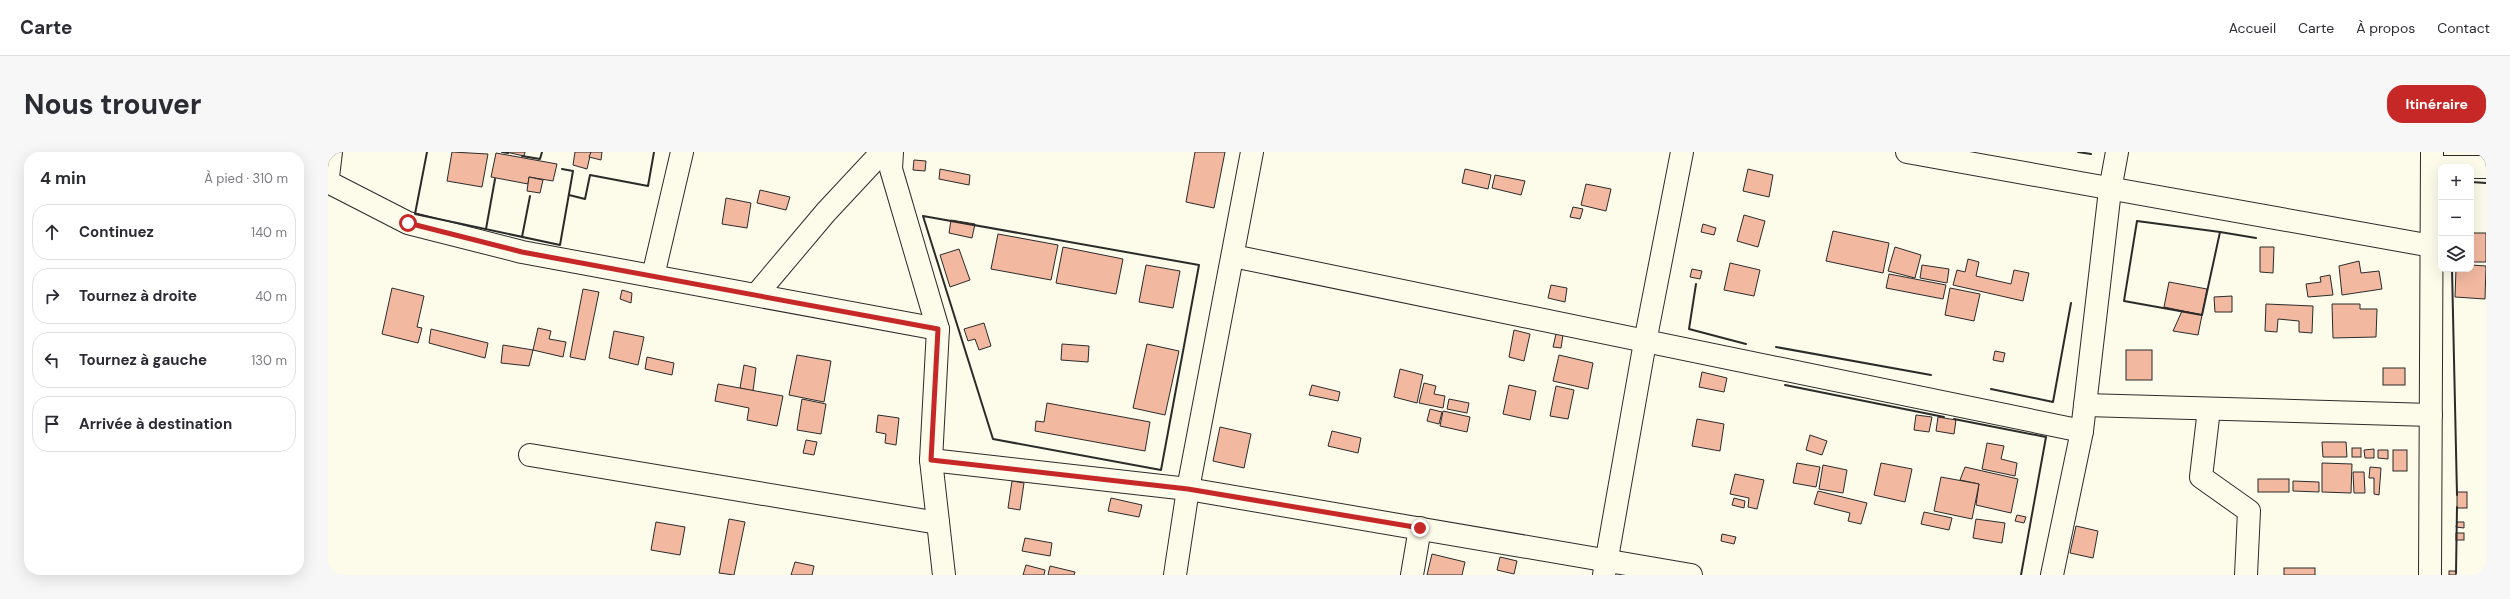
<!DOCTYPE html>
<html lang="fr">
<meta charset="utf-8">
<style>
body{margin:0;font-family:"DM Sans",sans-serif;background:#f7f7f7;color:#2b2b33}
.controls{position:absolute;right:12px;top:12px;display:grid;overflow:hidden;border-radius:8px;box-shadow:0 4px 16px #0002}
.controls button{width:36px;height:36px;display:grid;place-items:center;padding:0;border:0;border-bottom:1px solid #e1e1e2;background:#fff;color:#2b2b33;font:20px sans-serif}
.stop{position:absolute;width:12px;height:12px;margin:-9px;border:3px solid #c62828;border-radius:50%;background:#fff}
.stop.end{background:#c62828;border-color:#fff;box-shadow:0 1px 4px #0008}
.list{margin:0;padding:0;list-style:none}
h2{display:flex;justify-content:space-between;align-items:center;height:52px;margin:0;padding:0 16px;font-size:17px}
h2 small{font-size:13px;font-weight:400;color:#7c7c81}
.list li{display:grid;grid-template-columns:26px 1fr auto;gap:12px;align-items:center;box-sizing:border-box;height:56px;margin:0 8px 8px;padding:0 8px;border:1px solid #e1e1e2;border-radius:16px}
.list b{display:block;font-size:15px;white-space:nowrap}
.list em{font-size:13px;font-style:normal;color:#7c7c81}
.icon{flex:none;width:22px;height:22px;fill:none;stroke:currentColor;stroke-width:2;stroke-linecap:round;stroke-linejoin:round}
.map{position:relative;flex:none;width:2158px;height:423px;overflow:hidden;border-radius:16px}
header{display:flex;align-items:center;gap:24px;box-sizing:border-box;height:56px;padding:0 20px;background:#fff;border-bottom:1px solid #e1e1e2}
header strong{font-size:19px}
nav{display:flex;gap:22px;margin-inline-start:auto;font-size:14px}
.intro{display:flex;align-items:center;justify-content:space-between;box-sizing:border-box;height:96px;padding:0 24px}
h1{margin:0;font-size:28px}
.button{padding:10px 18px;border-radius:16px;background:#c62828;color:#fff;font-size:14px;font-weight:700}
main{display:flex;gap:24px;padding:0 24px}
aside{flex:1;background:#fff;border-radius:16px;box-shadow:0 4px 16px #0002}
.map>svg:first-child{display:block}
.building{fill:#f2b8a0;stroke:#2b2b2b}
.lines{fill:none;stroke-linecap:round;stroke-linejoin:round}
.minor-casing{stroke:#2b2b2b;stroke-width:24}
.minor{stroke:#fdfbea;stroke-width:22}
.wall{stroke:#2b2b2b;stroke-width:2}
.route{stroke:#c62828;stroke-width:5}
</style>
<header>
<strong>Carte</strong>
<nav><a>Accueil</a><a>Carte</a><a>À propos</a><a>Contact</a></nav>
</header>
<div class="intro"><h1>Nous trouver</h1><a class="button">Itinéraire</a></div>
<main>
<aside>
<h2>4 min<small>À pied · 310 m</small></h2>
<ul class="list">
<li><svg class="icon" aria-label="ahead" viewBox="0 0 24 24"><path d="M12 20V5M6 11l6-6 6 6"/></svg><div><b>Continuez</b></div><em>140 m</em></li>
<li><svg class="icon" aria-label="right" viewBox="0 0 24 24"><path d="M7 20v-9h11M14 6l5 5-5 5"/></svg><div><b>Tournez à droite</b></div><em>40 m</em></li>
<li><svg class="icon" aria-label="left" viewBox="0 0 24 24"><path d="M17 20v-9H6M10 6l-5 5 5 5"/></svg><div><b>Tournez à gauche</b></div><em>130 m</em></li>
<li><svg class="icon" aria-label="arrive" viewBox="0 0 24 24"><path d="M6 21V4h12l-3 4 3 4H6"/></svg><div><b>Arrivée à destination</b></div></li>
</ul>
</aside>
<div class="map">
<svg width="2158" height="423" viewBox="0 0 2158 423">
<rect width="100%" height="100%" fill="#fdfbea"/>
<g class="building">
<polygon points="124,0 160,2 154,35 119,29"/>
<polygon points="178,0 197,0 196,4"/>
<polygon points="247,0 263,0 259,17 245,13"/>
<polygon points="263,0 274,0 273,8 261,5"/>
<polygon points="867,0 897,0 886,56 858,50"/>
<polygon points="168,1 229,12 225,29 201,25 200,32 163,25"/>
<polygon points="586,8 598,9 597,19 585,18"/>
<polygon points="612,17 642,23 641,33 611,27"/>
<polygon points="1137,17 1163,23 1160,37 1134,31"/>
<polygon points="1420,17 1445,23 1441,45 1415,39"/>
<polygon points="1167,23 1197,29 1193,43 1164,36"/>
<polygon points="201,25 215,28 212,41 199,39"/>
<polygon points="1258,32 1283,37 1278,59 1253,53"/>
<polygon points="432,38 462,45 458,58 429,51"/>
<polygon points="398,46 423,51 419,76 394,72"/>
<polygon points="1245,55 1255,57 1252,67 1242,65"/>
<polygon points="1416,63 1437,69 1430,95 1409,89"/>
<polygon points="623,68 647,72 644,86 621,81"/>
<polygon points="1375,72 1388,76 1386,83 1373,80"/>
<polygon points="1505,79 1561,91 1555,121 1498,109"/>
<rect x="2143" y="81" width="15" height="29"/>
<polygon points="670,82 730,93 723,128 663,117"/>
<polygon points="735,95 795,107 788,142 728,131"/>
<polygon points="1567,95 1593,103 1587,126 1560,119"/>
<polygon points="1932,95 1946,95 1945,121 1932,120"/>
<polygon points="631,97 642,128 622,135 612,103"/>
<polygon points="1640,107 1651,110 1648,124 1683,132 1686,118 1701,121 1695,149 1625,133 1629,118 1637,120"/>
<polygon points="2031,109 2033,121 2051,119 2054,137 2014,143 2011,114"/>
<polygon points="1402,111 1432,118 1426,144 1396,138"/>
<polygon points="818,113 852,119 845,156 811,150"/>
<polygon points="1594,113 1621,117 1619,131 1592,126"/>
<polygon points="2143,113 2158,114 2157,147 2127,145 2128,117 2143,117"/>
<polygon points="1364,117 1374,119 1372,127 1362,125"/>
<polygon points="1561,122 1618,133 1615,147 1558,136"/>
<polygon points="2002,123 2005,143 1980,145 1978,132 1993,130 1992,125"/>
<polygon points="1841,130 1879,137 1874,163 1836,155"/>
<polygon points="1223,133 1239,136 1237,150 1220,146"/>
<polygon points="64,136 96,144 89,175 94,176 90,191 54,182"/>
<polygon points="1622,136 1652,142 1646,169 1617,163"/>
<polygon points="255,137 271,140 257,208 242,205"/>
<polygon points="294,138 304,141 303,151 292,147"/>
<polygon points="1904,144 1904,160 1887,160 1886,145"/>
<polygon points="1938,152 1985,154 1984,181 1971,180 1971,169 1950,167 1949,180 1937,179"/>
<polygon points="2004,152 2032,152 2032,157 2049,157 2048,185 2005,186"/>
<polygon points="1854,159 1874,163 1870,183 1845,179"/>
<polygon points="656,171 663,194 651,198 647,187 640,189 636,177"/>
<polygon points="210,176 223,179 221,187 238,190 235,205 205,198"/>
<polygon points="103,177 160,191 157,206 101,191"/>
<polygon points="1186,178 1202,182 1196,209 1181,205"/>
<polygon points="286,179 316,185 310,213 281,206"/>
<polygon points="1228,182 1235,183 1233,196 1225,195"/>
<polygon points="734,192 761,194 760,210 733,208"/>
<polygon points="819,192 851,199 837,263 805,256"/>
<polygon points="175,193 205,198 201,214 173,211"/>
<rect x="1798" y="198" width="26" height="30"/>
<polygon points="1667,199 1677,201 1675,210 1665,208"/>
<polygon points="469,203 503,209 496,250 461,243"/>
<polygon points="1231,203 1265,211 1260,237 1225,229"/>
<polygon points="319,205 346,211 344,223 317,217"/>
<polygon points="416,213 428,216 425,239 412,236"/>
<rect x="2055" y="216" width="22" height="17"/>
<polygon points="1072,217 1095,223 1089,251 1066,245"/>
<polygon points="1374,220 1399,226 1396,240 1371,235"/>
<polygon points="1096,231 1108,234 1106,242 1117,244 1115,256 1091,251"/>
<polygon points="390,232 455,244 449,274 419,268 421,256 387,249"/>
<polygon points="984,233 1012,240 1010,249 981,243"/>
<polygon points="1181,233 1208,239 1202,268 1175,262"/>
<polygon points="1228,234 1246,238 1240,267 1222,264"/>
<polygon points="474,247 498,252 493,282 469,278"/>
<polygon points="1121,247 1141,251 1139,261 1119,257"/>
<polygon points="719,251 822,270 817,299 707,279 708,269 716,270"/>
<polygon points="1102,257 1114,260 1111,272 1099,269"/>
<polygon points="1115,259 1142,265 1139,280 1112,274"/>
<polygon points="550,263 571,266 568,293 557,291 558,282 548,280"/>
<polygon points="1588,263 1604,265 1601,280 1586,278"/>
<polygon points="1610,265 1628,268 1626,282 1608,279"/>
<polygon points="1369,267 1396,272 1392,299 1364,294"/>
<polygon points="892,275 923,282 916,316 885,309"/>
<polygon points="1004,279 1033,286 1030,301 1000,294"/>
<polygon points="1482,283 1499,289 1494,303 1478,298"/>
<polygon points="478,288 489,290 486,303 475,301"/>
<polygon points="1994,290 2018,290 2019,305 1995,305"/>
<polygon points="1659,291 1676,294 1673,307 1689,311 1687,324 1654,317"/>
<rect x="2024" y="296" width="9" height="9"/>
<polygon points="2046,297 2046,306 2037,306 2036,298"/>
<polygon points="2050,298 2060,298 2060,307 2050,306"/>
<rect x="2065" y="298" width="14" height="21"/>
<polygon points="1469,311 1492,315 1488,335 1465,331"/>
<polygon points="1553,311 1584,317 1577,350 1546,343"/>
<polygon points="1994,311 2024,312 2023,341 1994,340"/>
<polygon points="1495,313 1519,318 1515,341 1491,337"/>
<polygon points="1637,315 1690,327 1683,361 1648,353 1651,332 1632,328"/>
<polygon points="2042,315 2053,316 2051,343 2046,342 2046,326 2041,326"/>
<polygon points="2025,320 2036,320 2037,341 2026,341"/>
<polygon points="1407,322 1436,328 1429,357 1420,355 1421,346 1402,342"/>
<polygon points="1613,325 1651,332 1644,367 1606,359"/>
<rect x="1930" y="327" width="31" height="13"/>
<polygon points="684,329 696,331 692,358 680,356"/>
<polygon points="1965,329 1991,330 1991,340 1965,339"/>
<polygon points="1490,339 1539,351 1533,372 1520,369 1522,361 1486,352"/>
<rect x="2129" y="340" width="10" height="16"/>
<polygon points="783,346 814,353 811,365 780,359"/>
<polygon points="1406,346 1417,349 1416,356 1404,353"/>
<polygon points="1596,360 1624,366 1621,378 1593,372"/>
<polygon points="1689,363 1698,365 1696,371 1687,369"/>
<polygon points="401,367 417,370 406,423 391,421"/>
<polygon points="1648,367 1677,371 1674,391 1645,386"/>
<polygon points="328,370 357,375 352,403 323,398"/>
<polygon points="2129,370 2136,370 2136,376 2128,375"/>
<polygon points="1748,374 1770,379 1765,406 1742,401"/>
<rect x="2128" y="381" width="8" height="7"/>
<polygon points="1394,382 1408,385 1406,392 1393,389"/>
<polygon points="697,386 724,391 722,404 694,399"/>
<polygon points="1104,402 1137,410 1134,423 1099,423"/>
<polygon points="1172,405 1189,409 1186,422 1169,418"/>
<polygon points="467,410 486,414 484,423 463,423"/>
<polygon points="698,413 717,418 716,423 695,423"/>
<polygon points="722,414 747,420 746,423 720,423"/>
<rect x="1956" y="416" width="31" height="7"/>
<rect x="2121" y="419" width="7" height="4"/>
</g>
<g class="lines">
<g class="minor-casing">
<g id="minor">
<polyline points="564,0 563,17 610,177 603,308 616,423"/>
<polyline points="1579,0 2104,94"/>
<polyline points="2104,15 2158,15"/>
<polyline points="0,25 3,0"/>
<polyline points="0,30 80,71 194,100 610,177"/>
<polyline points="905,104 1754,279"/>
<polyline points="325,124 354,0"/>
<polyline points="428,143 498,60 554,0"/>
<polyline points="1757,253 2103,263"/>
<polyline points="1881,257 1873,325 1921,359 1918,423"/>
<polyline points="202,303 610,371"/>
<polyline points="603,308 860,337 1363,423"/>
<polyline points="847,423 860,337 924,0"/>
<polyline points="1084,423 1092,376"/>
<polyline points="1276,423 1317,190 1354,0"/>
<polyline points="1724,423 1754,279 1782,38 1789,0"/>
<polyline points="2102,423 2104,0"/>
</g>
</g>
<use href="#minor" class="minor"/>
<g class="wall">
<polyline points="99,0 87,62 232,93 245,19 234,17"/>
<polyline points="174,0 180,1"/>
<polyline points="1750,0 1763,2"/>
<polyline points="194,4 212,7 214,0"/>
<polyline points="2143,30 2158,31"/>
<polyline points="241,43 257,47 262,23 320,34 326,0"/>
<polygon points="595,64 871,113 833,318 665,287"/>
<polygon points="1809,69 1892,80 1874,163 1796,149"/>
<polyline points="158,77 167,27"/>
<polyline points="1892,80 1928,86"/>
<polyline points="194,85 202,44"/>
<polyline points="2124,117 2129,343"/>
<polyline points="1368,132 1361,177 1418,192"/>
<polyline points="1448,195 1603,223"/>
<polyline points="1457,233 1616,265"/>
<polyline points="1663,237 1725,250 1743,151"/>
<polyline points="1626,267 1718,285 1693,423"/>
<polyline points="2128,421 2129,355"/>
</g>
</g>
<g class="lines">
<polyline class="route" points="80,71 194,100 610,177 603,308 860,337 1092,376"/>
</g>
</svg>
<div class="controls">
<button>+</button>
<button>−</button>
<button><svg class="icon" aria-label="layers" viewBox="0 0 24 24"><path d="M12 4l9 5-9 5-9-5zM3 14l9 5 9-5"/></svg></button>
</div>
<div class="stop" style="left:80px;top:71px"></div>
<div class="stop end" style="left:1092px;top:376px"></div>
</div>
</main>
